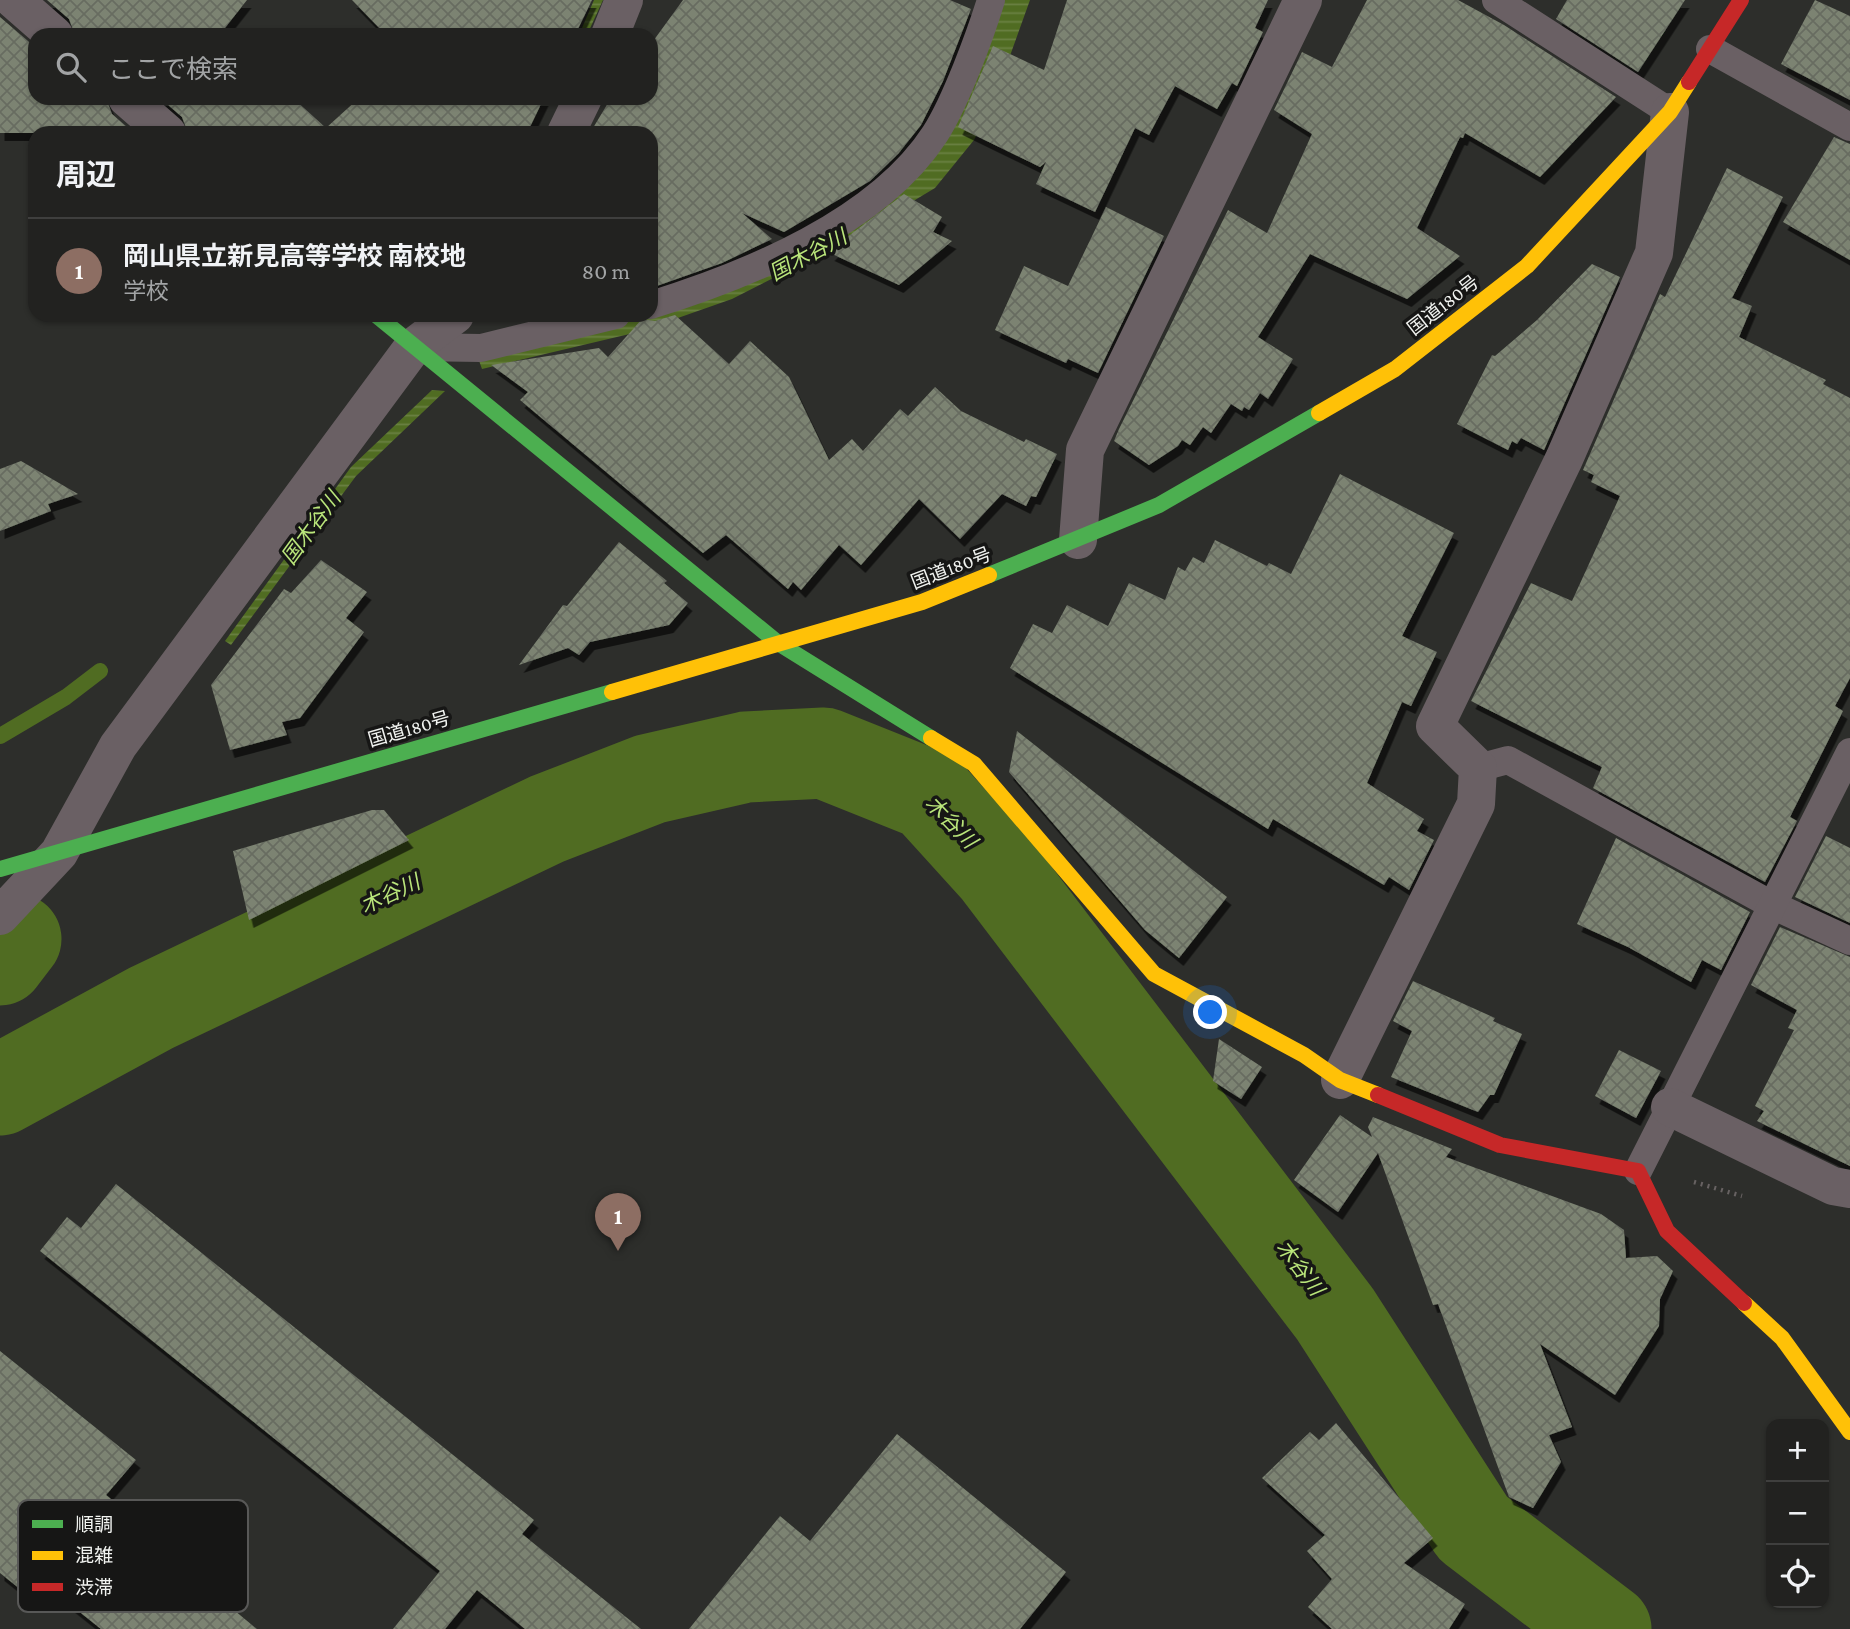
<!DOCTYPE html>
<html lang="ja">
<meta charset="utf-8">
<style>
body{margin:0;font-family:"Crimson Pro","Noto Sans JP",serif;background:#2e2f2d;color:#f1f3f6}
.controls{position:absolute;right:21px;bottom:21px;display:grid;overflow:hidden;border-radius:14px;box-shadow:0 2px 5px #0004}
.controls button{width:63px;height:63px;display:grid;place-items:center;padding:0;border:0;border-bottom:2px solid #3f3f3e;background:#222220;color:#f1f3f6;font:35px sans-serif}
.you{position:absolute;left:1211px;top:1013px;width:24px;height:24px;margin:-18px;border:5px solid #fff;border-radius:50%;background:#1a73e8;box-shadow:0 0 0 10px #1a73e833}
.badge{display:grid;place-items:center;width:46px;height:46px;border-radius:50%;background:#d93025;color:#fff;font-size:23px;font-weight:700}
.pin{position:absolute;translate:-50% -58px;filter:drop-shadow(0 2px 4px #0008)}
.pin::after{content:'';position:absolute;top:37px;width:24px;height:21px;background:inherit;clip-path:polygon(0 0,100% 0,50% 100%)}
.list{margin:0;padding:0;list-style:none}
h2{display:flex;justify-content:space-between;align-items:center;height:91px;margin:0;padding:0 28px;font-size:30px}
h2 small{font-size:23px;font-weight:400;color:#a2a4a5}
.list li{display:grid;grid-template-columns:46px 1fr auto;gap:21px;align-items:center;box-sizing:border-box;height:105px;padding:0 28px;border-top:2px solid #3f3f3e}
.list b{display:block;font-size:26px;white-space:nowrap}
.list p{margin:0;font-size:23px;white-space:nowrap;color:#a2a4a5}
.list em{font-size:23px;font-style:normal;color:#a2a4a5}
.icon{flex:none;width:38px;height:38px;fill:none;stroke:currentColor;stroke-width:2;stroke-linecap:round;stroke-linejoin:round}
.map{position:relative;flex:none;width:1850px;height:1629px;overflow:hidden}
.search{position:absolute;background:#222220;box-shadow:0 2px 5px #0004;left:28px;top:28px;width:630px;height:77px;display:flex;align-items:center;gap:18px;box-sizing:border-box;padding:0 24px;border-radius:21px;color:#a2a4a5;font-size:26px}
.panel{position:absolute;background:#222220;box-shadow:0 2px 5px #0004;left:28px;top:126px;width:630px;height:196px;border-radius:21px}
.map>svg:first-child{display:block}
.water{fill:url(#water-rules)}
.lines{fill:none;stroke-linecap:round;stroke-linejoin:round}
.stream{stroke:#506c22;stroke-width:16}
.river{stroke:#506c22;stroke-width:91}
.building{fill:url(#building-cross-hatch);filter:url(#shadow)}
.path{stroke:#676262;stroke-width:4.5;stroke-dasharray:2 5;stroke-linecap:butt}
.lane{stroke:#6a6064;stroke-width:28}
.street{stroke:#6a6064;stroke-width:38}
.fast{stroke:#4caf50;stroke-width:16}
.slow{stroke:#ffc107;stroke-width:16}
.jam{stroke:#c62828;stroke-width:16}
.labels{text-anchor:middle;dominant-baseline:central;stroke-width:7;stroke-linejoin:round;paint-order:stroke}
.street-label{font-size:19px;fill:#f1f3f0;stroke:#161615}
.water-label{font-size:21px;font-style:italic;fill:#bae67b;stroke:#161615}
.key{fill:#161615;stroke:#585857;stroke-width:2}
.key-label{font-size:19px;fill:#f1f3f0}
</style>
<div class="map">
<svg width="1850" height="1629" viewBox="0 0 1850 1629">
<defs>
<pattern id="water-rules" width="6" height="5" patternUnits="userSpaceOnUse" patternTransform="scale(1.75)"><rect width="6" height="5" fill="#506c22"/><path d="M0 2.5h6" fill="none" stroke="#6a8142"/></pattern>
<pattern id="building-cross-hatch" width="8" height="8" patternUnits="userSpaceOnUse" patternTransform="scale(1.75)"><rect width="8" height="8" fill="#7c8372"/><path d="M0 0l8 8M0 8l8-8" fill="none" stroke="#676c61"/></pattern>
<filter id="shadow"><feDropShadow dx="4.5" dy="8" stdDeviation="0" flood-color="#0009"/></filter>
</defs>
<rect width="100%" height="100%" fill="#2d2e2b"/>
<g class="water">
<polygon points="594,0 603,0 587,35 579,35"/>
<polygon points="998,0 1030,0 993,103 974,140 935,188 850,239 732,299 638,332 482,369 477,355 647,315 881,202"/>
<polygon points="432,390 445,391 356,476 231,645 225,641 351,467"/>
</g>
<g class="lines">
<polyline class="stream" points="0,736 66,697 100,671"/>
<g class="river">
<polyline points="0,960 16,939"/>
<polyline points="0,1090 151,1008 547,819 650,779 746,757 824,753 929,795 997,870 1335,1314 1473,1528 1606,1629"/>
</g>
</g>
<g class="building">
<polygon points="47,0 247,0 221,33 223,35 75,35 69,19"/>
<polygon points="352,0 592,0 575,35 386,35"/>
<polygon points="683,0 950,0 971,9 943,81 921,125 898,154 870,181 784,232 742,213 772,239 722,263 651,288 651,133 590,133 611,98 651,98 651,44"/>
<polygon points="1067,0 1268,0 1255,28 1263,32 1237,86 1232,83 1217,109 1175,86 1149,135 1135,128 1095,212 1036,184 1046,162 1040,167 958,127 993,46 1044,70"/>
<polygon points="1367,0 1458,0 1504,25 1616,97 1540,177 1465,133 1463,138 1460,137 1417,228 1460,256 1407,299 1310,254 1258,337 1293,359 1268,399 1260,393 1249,410 1244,407 1242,411 1231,404 1211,433 1203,427 1190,445 1182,440 1178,446 1149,465 1114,441 1119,429 1228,210 1267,233 1312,134 1274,110 1302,52 1332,67"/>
<polygon points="1567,0 1685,0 1638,72 1556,19"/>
<polygon points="1815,0 1850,16 1850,100 1781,64"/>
<polygon points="0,17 35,47 35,98 106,98 112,114 134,133 0,133"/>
<polygon points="160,98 293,98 326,128 359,98 544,98 527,133 188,133 182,117"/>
<polygon points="1834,137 1850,144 1850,260 1783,222"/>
<polygon points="1727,168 1783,197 1732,298 1752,306 1739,337 1826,380 1823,384 1850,398 1850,678 1835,706 1843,711 1790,817 1797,821 1765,882 1593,788 1602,767 1471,701 1531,583 1572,601 1620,496 1591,482 1594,475 1583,470 1660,294 1665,297"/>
<polygon points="904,194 942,217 933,232 952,241 899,285 830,253 842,241"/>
<polygon points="1106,207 1164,236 1098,373 1068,359 1066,363 995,330 1024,266 1068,286"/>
<polygon points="1592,264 1620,277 1544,450 1521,438 1517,444 1512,441 1508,450 1457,424 1492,355 1495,356 1537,320"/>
<polygon points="675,315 729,364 750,341 789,377 829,460 852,439 863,451 900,409 908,416 935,387 961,411 1024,442 1026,439 1057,454 1036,497 1031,496 1026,506 1002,494 960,539 919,499 861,565 839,545 801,590 793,582 788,589 726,535 703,553 520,400 528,392 491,365 599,348 608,357 642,319 655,321"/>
<polygon points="21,461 78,494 48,504 51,511 0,531 0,469"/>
<polygon points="1340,474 1454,533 1402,636 1437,652 1411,706 1402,702 1367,783 1424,819 1417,831 1434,840 1409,890 1389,877 1384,885 1273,819 1268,829 1010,668 1033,624 1052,633 1067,605 1108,626 1129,583 1165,600 1178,567 1185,571 1193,557 1204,563 1215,540 1267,566 1269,563 1291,574"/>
<polygon points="619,542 667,581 664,583 688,603 669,625 590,642 579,655 568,648 519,665 563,605 567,606"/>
<polygon points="321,560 367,592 346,618 364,632 300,718 282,722 287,735 230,750 211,685 284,589 291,593"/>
<polygon points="1017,731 1227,897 1179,958 1145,930 1009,772"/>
<polygon points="372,810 384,810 409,840 249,920 233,851"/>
<polygon points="1826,836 1850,848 1850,923 1795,897"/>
<polygon points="1616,838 1750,912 1721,970 1702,960 1691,982 1628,947 1577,924"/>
<polygon points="1780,927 1850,957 1850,1166 1757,1121 1764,1111 1755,1106 1794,1030 1788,1028 1797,1010 1751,985"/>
<polygon points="1413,981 1495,1018 1493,1021 1522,1034 1494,1095 1490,1095 1478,1112 1391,1077 1412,1031 1393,1021"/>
<polygon points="1219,1039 1262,1067 1241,1099 1213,1081"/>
<polygon points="1619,1050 1661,1071 1636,1118 1595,1096"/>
<polygon points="1340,1115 1372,1137 1368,1127 1373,1117 1452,1149 1446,1157 1601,1214 1624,1230 1626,1258 1657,1256 1673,1271 1660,1299 1659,1326 1615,1395 1540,1344 1572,1427 1549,1435 1561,1462 1533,1508 1509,1497 1438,1304 1433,1305 1378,1153 1338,1212 1294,1180"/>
<polygon points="116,1184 534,1520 522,1534 641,1629 525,1629 477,1590 445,1629 393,1629 440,1571 40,1251 67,1217 81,1228"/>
<polygon points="0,1351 136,1460 106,1495 211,1580 206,1587 257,1629 101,1629 42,1582 30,1597 0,1573"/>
<polygon points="1336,1423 1433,1538 1404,1563 1465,1604 1449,1629 1332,1629 1308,1607 1332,1579 1307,1551 1325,1535 1262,1478 1310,1432 1319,1440"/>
<polygon points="897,1434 1066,1572 1020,1629 689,1629 780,1516 810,1541"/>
</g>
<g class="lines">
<polyline class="path" points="1694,1182 1742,1196"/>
<g class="lane">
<polyline points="1496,0 1670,112"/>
<polyline points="1710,49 1850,127"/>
<path d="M651,305c97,-30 227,-83 284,-171 20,-31 45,-98 56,-134"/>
<polyline points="413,347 481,348 616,315"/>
<polyline points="1478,768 1508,760 1772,905 1850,941"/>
<polyline points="1638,1171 1850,752"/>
</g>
<g class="street">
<polyline points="14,0 54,35"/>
<polyline points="610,35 624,0"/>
<polyline points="127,98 167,133"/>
<polyline points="566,133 583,98"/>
<polyline points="1078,540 1085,450 1303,0"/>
<polyline points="0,916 59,853 118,746 413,347 455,315"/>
<polyline points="1340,1080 1476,804 1478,768 1435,726 1564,459 1654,253 1670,112"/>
<polyline points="1670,1107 1833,1186 1850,1189"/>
</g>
<g class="fast">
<polyline points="376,315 778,643 931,738"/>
<polyline points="989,575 1159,505 1319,413"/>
<polyline points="0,869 612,692"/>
</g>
<g class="slow">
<polyline points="1319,413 1395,369 1527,266 1670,112 1689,82"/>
<polyline points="612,692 922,602 989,575"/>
<polyline points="931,738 974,764 1154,974 1304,1055 1340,1080 1378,1095"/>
<polyline points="1744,1303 1782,1338 1850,1432"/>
</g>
<g class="jam">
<polyline points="1689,82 1741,0"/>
<polyline points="1378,1095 1500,1145 1638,1171 1667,1231 1744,1303"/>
</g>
</g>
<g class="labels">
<g class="street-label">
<text transform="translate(1443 305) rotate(-38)">国道180号</text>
<text transform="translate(951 568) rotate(-21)">国道180号</text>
<text transform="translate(409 729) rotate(-16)">国道180号</text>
</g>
<g class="water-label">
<text transform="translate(808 255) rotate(-28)">国木谷川</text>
<text transform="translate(311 528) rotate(-54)">国木谷川</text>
<text transform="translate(951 822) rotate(46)">木谷川</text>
<text transform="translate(390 894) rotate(-25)">木谷川</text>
<text transform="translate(1300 1268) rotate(53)">木谷川</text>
</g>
</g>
<rect x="18" y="1500" width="230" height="112" rx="10" class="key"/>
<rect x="32" y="1520" width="31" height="8" fill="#4caf50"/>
<rect x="32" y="1551" width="31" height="9" fill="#ffc107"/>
<rect x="32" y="1583" width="31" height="8" fill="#c62828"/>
<g class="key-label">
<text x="75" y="1531">順調</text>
<text x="75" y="1562">混雑</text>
<text x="75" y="1594">渋滞</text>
</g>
</svg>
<div class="controls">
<button>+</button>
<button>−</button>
<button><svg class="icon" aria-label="locate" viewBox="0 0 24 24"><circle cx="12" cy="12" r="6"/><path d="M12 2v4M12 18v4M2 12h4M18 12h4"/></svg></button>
</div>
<div class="you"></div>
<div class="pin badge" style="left:618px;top:1251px;background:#8d6e63">1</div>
<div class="search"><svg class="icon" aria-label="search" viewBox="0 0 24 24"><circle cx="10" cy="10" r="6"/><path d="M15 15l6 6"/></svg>ここで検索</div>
<section class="panel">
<h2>周辺<small></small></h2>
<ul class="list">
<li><span class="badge" style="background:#8d6e63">1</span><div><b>岡山県立新見高等学校 南校地</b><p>学校</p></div><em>80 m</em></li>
</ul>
</section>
</div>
